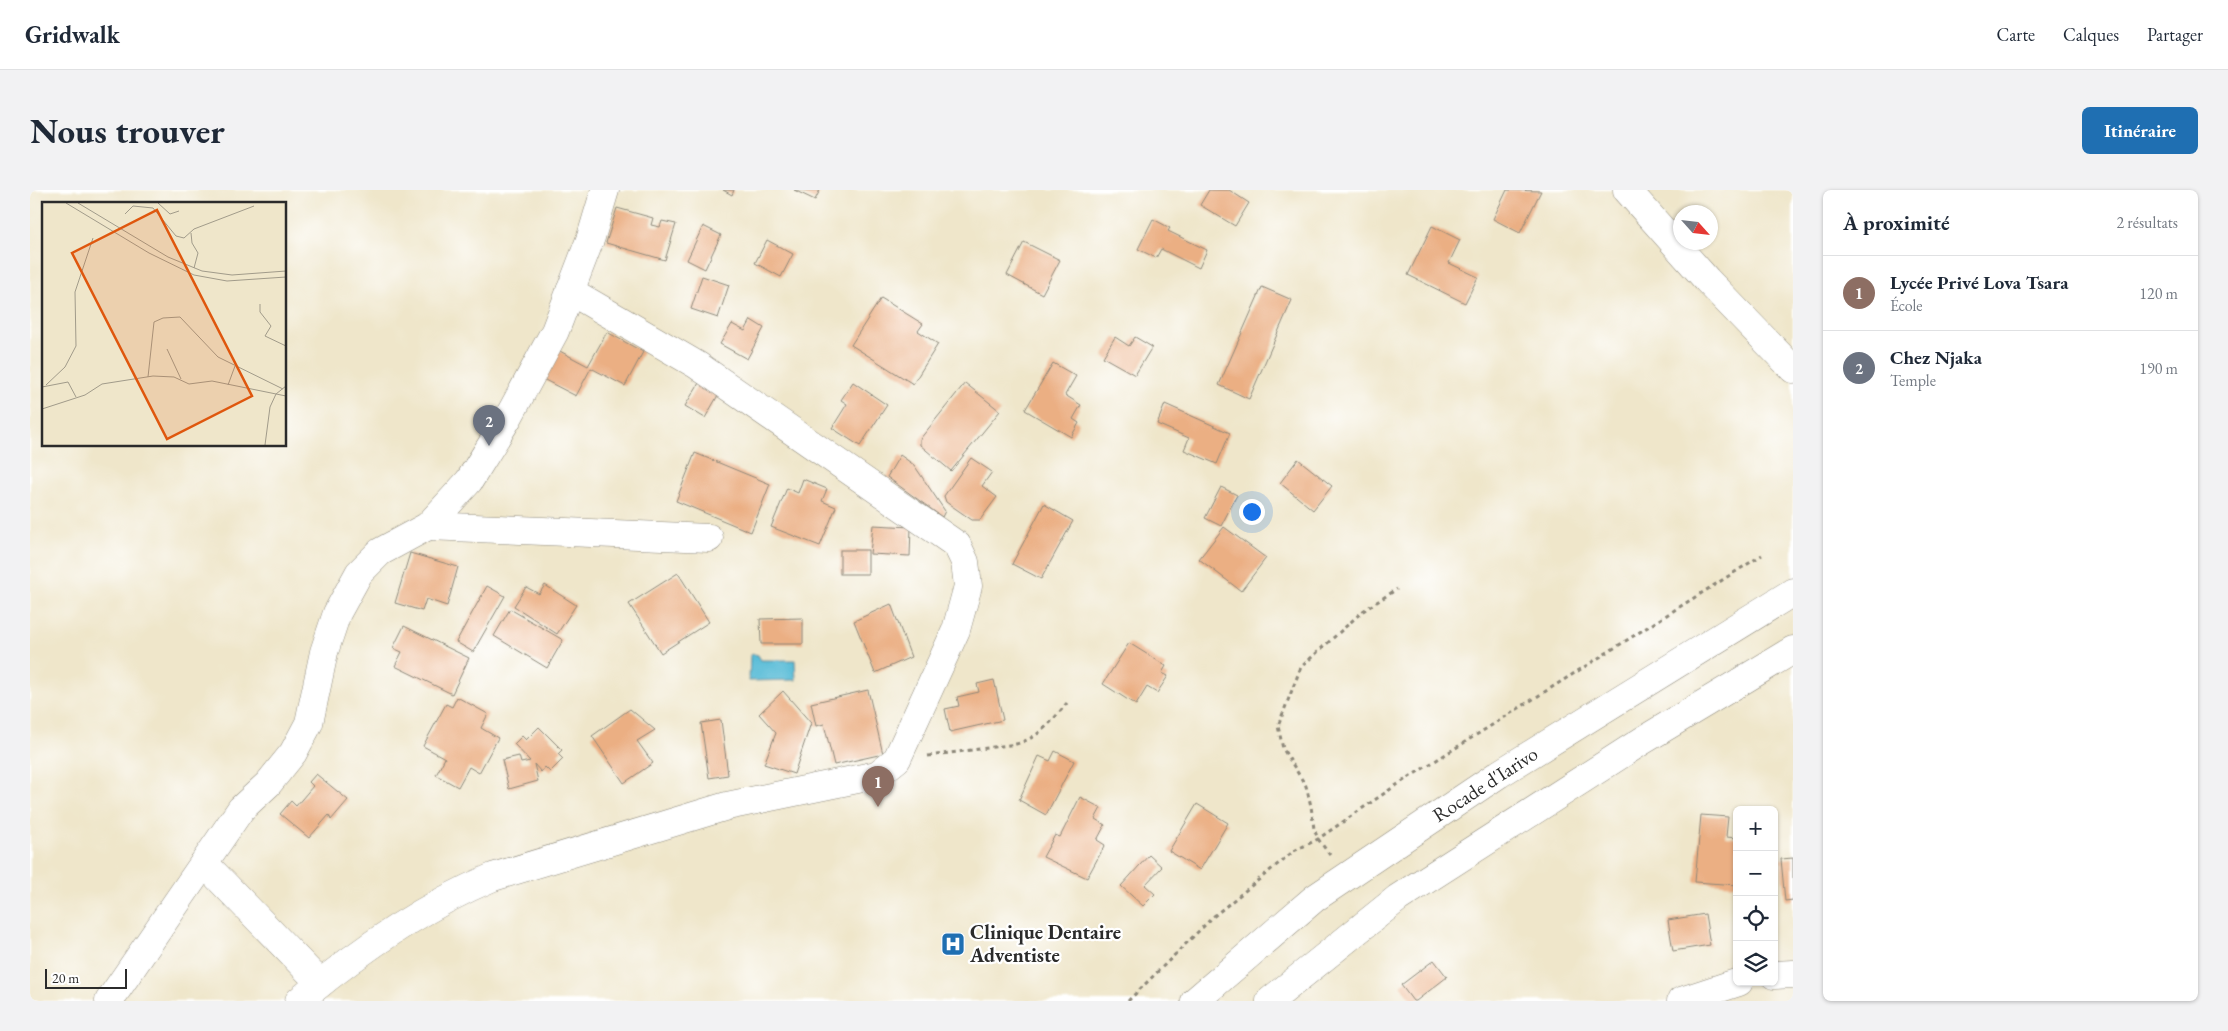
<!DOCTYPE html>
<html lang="fr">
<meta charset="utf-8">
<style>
body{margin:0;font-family:"EB Garamond",serif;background:#f2f2f3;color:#1f2937}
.controls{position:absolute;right:15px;bottom:15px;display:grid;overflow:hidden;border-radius:8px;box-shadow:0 1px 4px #0004}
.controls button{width:45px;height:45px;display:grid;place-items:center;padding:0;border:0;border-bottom:1px solid #e0e1e3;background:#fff;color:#1f2937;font:25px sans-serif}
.compass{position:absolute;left:1643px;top:15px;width:45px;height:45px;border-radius:50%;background:#fff;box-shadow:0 1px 4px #0004;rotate:117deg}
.scale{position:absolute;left:15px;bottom:12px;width:82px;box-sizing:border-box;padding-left:5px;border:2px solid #2b2b2b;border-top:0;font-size:14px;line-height:18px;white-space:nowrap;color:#2b2b2b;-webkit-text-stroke:4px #fff;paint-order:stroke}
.you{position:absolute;left:1221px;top:321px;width:18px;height:18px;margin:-12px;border:4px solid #fff;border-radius:50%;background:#1a73e8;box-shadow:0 0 0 8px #1a73e833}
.badge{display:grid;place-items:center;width:32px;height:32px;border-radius:50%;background:#1f6fb2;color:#fff;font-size:16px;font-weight:700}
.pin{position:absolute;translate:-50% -41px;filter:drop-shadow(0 1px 2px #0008)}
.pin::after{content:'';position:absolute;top:26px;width:18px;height:15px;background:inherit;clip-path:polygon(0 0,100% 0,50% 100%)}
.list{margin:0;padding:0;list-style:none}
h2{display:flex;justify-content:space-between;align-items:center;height:65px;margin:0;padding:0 20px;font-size:21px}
h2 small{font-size:16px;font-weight:400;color:#747a83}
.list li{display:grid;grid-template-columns:32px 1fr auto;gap:15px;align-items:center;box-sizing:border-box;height:75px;padding:0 20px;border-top:1px solid #e0e1e3}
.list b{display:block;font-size:19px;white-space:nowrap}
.list p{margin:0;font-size:16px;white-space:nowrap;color:#747a83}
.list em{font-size:16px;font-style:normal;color:#747a83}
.icon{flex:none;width:28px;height:28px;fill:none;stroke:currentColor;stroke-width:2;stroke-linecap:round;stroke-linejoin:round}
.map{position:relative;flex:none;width:1763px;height:811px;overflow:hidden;border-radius:8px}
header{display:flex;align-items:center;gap:30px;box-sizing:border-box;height:70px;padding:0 25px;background:#fff;border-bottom:1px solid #e0e1e3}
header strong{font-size:24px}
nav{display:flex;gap:28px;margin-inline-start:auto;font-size:18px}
.intro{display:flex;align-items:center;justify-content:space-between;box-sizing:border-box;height:120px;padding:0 30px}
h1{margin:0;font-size:35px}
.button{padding:12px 22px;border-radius:8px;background:#1f6fb2;color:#fff;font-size:18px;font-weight:700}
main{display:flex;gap:30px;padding:0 30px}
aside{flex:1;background:#fff;border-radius:8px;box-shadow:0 1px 4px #0004}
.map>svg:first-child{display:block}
.water{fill:#59bcd7;stroke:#427481}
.building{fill:#ebaf83}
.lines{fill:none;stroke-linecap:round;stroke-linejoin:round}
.minor-casing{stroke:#8d887a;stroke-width:29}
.major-casing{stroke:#8d887a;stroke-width:29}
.path{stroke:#8d887a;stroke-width:3;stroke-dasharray:4 4;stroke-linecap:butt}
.minor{stroke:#fff;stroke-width:28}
.major{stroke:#fff;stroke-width:28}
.labels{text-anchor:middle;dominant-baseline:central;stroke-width:4.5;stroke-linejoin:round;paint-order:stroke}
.street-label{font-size:20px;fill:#2b2b2b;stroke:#fff}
.poi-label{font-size:20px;font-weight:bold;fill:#2b2b2b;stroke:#fff;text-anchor:start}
.inset-road{fill:none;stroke:#a19b8a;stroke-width:1}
.view{fill:#df570e;fill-opacity:0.15;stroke:#df570e;stroke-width:2.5}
.inset-edge{fill:none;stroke:#2b2b2b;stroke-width:2.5}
</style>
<header>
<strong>Gridwalk</strong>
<nav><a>Carte</a><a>Calques</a><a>Partager</a></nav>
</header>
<div class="intro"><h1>Nous trouver</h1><a class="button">Itinéraire</a></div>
<main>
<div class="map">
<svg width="1763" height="811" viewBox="0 0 1763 811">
<rect width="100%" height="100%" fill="#fff"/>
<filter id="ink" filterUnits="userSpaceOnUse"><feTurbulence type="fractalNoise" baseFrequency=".02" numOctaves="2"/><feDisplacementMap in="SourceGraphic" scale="10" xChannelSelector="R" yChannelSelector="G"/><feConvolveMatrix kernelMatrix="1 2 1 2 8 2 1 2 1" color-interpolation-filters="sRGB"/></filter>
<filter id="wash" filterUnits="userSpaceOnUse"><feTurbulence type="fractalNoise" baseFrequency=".0096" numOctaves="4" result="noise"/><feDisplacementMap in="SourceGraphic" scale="20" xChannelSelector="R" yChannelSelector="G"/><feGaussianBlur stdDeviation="1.12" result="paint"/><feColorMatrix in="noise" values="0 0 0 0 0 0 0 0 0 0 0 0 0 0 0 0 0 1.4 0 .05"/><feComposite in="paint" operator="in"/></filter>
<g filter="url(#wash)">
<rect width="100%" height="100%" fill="#efe6ca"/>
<polygon class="water" points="724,464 728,465 731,470 765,470 766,490 719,491 720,465"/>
<g id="blocks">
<g class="building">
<polygon points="693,0 704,0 702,5"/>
<polygon points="764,0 790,0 785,10"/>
<polygon points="1179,0 1199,0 1219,13 1205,36 1170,15"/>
<polygon points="1477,0 1511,1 1490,43 1463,29"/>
<polygon points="587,18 623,28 621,35 630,37 632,31 646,34 635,70 576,53"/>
<polygon points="1123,29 1140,38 1138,41 1177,60 1169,78 1131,59 1126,68 1108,59"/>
<polygon points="673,36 691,45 675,79 657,70"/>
<polygon points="1402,36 1430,50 1419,73 1448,87 1435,113 1378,85"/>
<polygon points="737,50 763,64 751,87 725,73"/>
<polygon points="994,52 1030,70 1012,104 977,85"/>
<polygon points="672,86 699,95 688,128 661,119"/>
<polygon points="1232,97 1262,110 1219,209 1189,195"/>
<polygon points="851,108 893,134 888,141 908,154 883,194 821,155"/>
<polygon points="721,130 734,138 717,169 690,154 702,134 715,141"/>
<polygon points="577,142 613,162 595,196 561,178 546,206 511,188 526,159 558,176"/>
<polygon points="1085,147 1099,156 1105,147 1122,157 1105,185 1073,167"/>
<polygon points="1023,173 1046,186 1035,205 1051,215 1043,229 1049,233 1041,247 995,220"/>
<polygon points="672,188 691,200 675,228 655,216"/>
<polygon points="823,192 857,215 830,256 802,238 817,214 811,210"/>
<polygon points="935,193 970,221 921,281 890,255 890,249"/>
<polygon points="1135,214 1200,243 1187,274 1154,260 1159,248 1127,234"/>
<polygon points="665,263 740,294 721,342 646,311"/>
<polygon points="870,265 884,275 915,321 912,327 857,287"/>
<polygon points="941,268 962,282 952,296 967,307 950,330 942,330 916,312 914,306"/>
<polygon points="1268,269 1302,296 1283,320 1250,293"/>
<polygon points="773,289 797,299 792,311 806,317 790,356 741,337 757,298 768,303"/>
<polygon points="1191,297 1207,305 1191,336 1175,328"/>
<polygon points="1014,314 1043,331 1011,389 982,374"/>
<polygon points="843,335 881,337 880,366 840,364"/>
<polygon points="1194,337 1236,368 1211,401 1169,369"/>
<rect x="810" y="360" width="28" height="24"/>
<polygon points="380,363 428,377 417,416 396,409 392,421 365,413"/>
<polygon points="648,383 679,432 631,463 599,414"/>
<polygon points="515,395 546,415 527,444 484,416 496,397 509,404"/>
<polygon points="457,396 475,406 443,462 426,452"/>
<polygon points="861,414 881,467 845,483 824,431"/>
<polygon points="480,419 533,450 517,478 464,446"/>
<polygon points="773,428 773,454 731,454 730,429"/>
<polygon points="374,436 439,468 422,504 365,476 372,462 363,458"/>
<polygon points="1099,453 1136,476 1132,483 1138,486 1127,503 1117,497 1106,515 1073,494"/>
<polygon points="964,490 973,530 920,542 915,519 929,516 927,507 949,502 947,494"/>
<polygon points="838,500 853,564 804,575 794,534 786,536 781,513"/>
<polygon points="753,501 781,533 764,584 734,574 746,543 729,524"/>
<polygon points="427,507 458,524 451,538 468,548 449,583 439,577 428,597 406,585 415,568 393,556 416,514 422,517"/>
<polygon points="600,519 625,540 607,551 623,573 594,593 562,546"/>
<polygon points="691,530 698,585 679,588 671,533"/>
<polygon points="509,537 532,560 528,564 533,569 520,582 515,577 511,582 504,574 508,591 479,599 472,570 489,566 491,573 500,571 484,554 492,546 496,550"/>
<polygon points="1025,561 1044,571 1016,625 989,610 1009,566 1020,571"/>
<polygon points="286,584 318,610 301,630 299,625 279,648 250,624 261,611 266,616 283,596 279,592"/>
<polygon points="1050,607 1071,618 1065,629 1075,635 1067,650 1075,655 1057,688 1013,667 1025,645 1030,647"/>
<polygon points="1167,614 1198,633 1170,680 1139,661"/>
<polygon points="1671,625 1698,627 1696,647 1707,648 1707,695 1665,692"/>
<polygon points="1119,665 1132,677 1115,695 1125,704 1113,716 1091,696"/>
<polygon points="1763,668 1763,710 1755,711 1751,669"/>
<polygon points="1675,724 1680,755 1643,761 1638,730"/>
<polygon points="1404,770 1417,787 1386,811 1383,811 1371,795"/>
</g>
</g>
</g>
<g filter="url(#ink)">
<use href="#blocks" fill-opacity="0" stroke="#8d887a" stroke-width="1"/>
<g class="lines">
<g class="minor-casing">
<g id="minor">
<polyline points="1597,0 1677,90 1763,179"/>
<polyline points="398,336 679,348"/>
<polyline points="174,673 290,793"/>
<polyline points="1744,785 1763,784"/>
<polyline points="79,811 211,619 238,594 263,563 279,533 294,462 307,423 329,383 350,362 398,336 439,291 478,228 525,141 561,47 575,0"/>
<path d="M269,811c58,-49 123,-94 194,-124l234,-71 150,-31 20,-16 59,-129 12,-44 -3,-24 -8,-17 -260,-180 -127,-74"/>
<polyline points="1651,811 1709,792"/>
</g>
</g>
<g class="major-casing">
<g id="major">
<polyline points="1165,811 1285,708 1469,584 1763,402"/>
<polyline points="1240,811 1368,708 1612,551 1763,460"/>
</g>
</g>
<g class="path">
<path d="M898,566l88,-12c23,-6 36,-23 51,-41"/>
<polyline points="1300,665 1288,649 1284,639 1281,616 1276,596 1253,559 1248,536 1271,477 1333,421 1367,399"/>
<polyline points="1098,811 1184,726 1264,661 1288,649 1362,598 1732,365"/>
</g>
<use href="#minor" class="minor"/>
<use href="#major" class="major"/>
</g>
</g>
<defs>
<g id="hospital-square" transform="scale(1.25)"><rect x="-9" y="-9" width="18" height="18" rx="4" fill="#1f6fb2" stroke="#fff"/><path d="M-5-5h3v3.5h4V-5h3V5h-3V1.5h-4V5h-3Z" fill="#fff"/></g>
</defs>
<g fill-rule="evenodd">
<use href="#hospital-square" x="923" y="754"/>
</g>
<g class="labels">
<g class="street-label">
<text transform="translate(1455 594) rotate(-33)">Rocade d'Iarivo</text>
</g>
<g class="poi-label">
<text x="940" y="742">Clinique Dentaire<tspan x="940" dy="23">Adventiste</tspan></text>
</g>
</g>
<g transform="translate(12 12)">
<rect width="244" height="244" fill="#efe6ca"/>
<path class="inset-road" d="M24,1l83,50 45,22 33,6 59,-4M36,1l90,54 34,14 30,4 54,-4M116,1l12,11 9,-3M83,12l8,-8 20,2 23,28 8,2 10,-9 60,-23M149,31l1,10 6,10 -4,15M218,102v8l11,14 -6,10 21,10M125,147l14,30M106,175l6,-55 9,-4 17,-1 38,40 65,32M4,183l19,-18 11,-21 -1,-54 18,-54M186,183l7,-19M0,185l26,-5 8,15M0,207l43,-14 17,-11 51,-8 21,1 15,7 23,-3 74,15M223,243l5,-38 6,-13 10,-8"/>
<path class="view" d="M115,8l95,186 -85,43 -95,-186z"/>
<rect width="244" height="244" class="inset-edge"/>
</g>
</svg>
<div class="controls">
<button>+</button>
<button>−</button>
<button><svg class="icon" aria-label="locate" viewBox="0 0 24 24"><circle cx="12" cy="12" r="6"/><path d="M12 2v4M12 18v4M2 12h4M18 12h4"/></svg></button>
<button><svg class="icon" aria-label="layers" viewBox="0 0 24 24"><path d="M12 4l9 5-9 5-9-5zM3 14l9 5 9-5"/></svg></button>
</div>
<svg class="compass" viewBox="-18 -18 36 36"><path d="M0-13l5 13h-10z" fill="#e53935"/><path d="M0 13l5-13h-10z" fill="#747a83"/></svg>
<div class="scale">20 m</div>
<div class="you"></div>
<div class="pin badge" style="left:848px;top:617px;background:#8d6e63">1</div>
<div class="pin badge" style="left:459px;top:256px;background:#6b7280">2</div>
</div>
<aside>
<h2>À proximité<small>2 résultats</small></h2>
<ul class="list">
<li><span class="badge" style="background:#8d6e63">1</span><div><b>Lycée Privé Lova Tsara</b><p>École</p></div><em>120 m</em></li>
<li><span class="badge" style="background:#6b7280">2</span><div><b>Chez Njaka</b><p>Temple</p></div><em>190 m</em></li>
</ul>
</aside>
</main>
